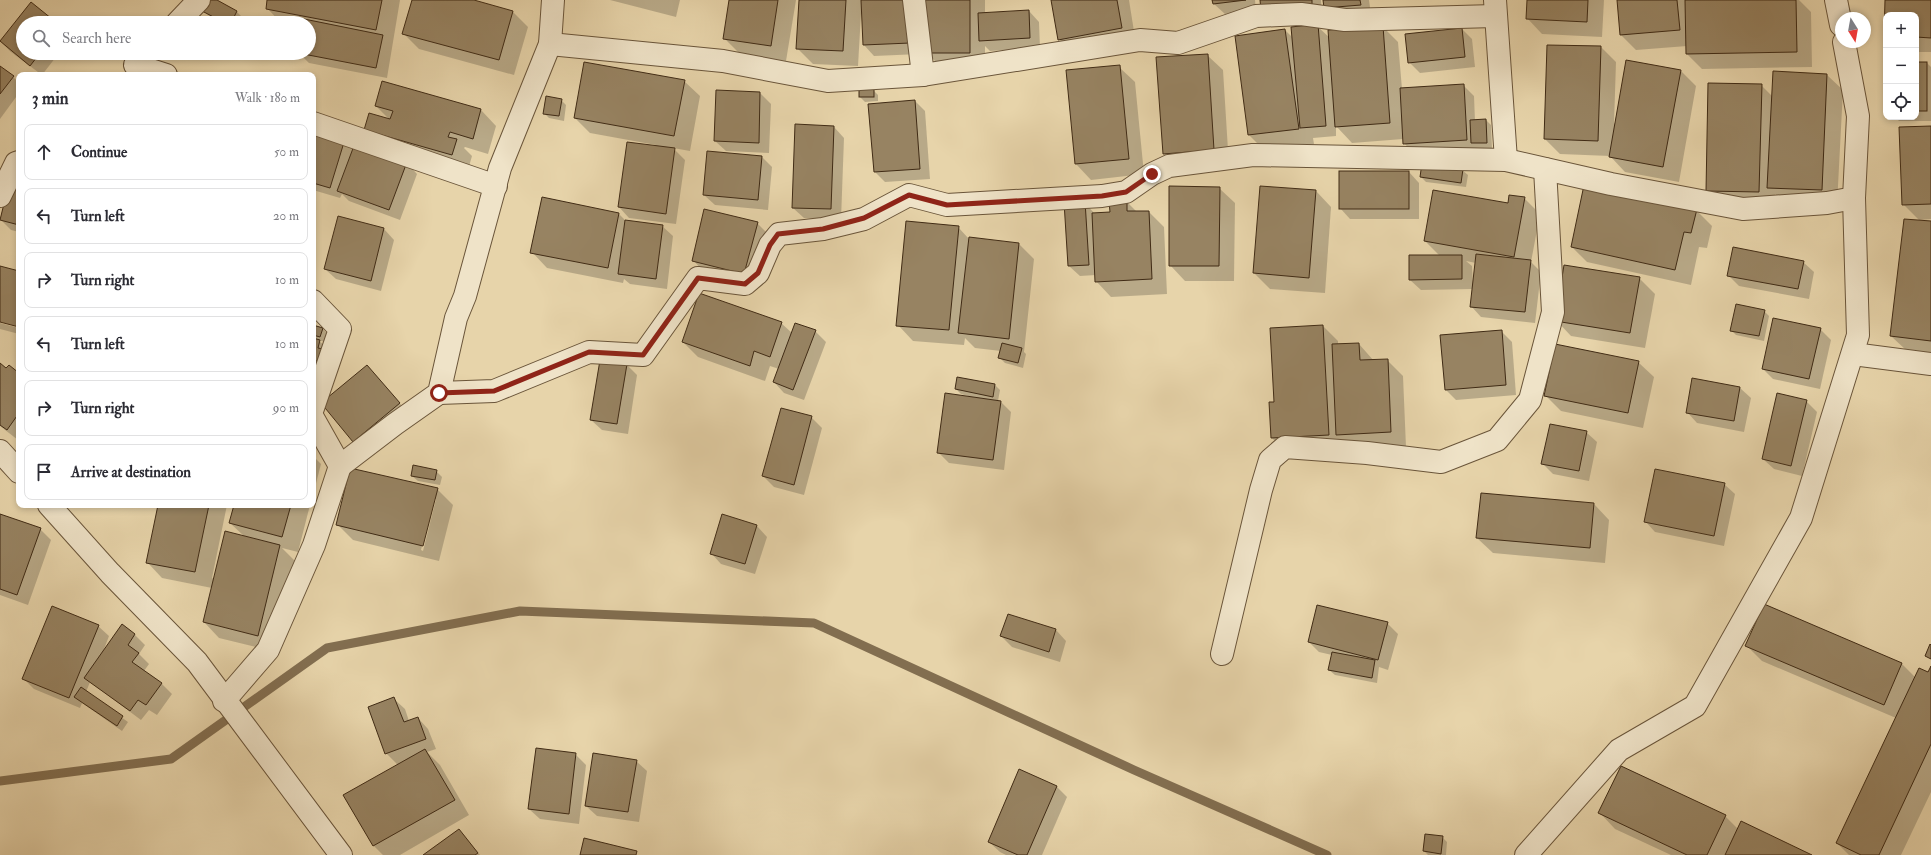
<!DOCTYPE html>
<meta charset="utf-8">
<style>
body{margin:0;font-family:"IM FELL Double Pica",serif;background:#f2f2f3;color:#2b2b33}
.controls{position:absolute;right:12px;top:12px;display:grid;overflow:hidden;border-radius:8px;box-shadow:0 2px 6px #0003}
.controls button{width:36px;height:36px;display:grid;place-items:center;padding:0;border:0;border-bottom:1px solid #e1e1e2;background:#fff;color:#2b2b33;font:20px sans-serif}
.compass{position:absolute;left:1835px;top:12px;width:36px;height:36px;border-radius:50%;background:#fff;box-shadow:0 2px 6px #0003;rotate:169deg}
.stop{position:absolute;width:12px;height:12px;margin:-9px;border:3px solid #8f2418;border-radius:50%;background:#fff}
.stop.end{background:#8f2418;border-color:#fff;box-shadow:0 1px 4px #0008}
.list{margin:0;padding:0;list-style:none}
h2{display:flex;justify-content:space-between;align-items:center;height:52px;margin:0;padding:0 16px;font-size:17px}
h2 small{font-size:13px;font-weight:400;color:#7c7c81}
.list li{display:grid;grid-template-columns:26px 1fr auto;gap:12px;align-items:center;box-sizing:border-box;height:56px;margin:0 8px 8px;padding:0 8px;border:1px solid #e1e1e2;border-radius:8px}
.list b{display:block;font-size:15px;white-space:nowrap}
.list em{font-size:13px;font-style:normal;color:#7c7c81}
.icon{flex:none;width:22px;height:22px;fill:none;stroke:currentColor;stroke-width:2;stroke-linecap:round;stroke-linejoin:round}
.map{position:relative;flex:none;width:1931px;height:855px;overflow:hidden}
.search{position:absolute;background:#fff;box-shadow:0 2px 6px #0003;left:16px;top:16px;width:300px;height:44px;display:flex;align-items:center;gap:10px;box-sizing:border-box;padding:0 14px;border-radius:22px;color:#7c7c81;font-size:15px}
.panel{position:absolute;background:#fff;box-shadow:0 2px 6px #0003;left:16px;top:72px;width:300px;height:436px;border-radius:8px}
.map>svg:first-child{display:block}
.shadow{fill:#0003;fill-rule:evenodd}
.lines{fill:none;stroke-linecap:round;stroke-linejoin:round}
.stream{stroke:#826e50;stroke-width:9}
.building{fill:#978362;stroke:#402b15}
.street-casing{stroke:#6a553a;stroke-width:24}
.street{stroke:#efe3c8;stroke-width:22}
.route{stroke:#8f2418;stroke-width:5}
</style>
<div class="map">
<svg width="1931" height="855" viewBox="0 0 1931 855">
<rect width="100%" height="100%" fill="#e7d4aa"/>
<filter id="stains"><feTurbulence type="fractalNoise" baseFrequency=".005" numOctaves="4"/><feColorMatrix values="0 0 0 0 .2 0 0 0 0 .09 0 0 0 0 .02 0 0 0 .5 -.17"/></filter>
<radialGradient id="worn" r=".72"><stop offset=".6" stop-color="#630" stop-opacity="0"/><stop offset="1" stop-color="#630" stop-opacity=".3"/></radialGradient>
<g class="shadow">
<polygon points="215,0 237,12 242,17 239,23 222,23 208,15 203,10"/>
<polygon points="268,0 400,0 387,78 309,63 299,53 309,53 309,23 281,23 267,8"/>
<polygon points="413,0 470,0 512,11 528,27 514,75 419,49 404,34"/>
<polygon points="610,0 680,0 676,17"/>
<polygon points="730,0 796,0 786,61 740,54 724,38"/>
<polygon points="800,0 917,0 920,54 874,56 864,45 862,14 861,14 858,66 813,64 797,48"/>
<polygon points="926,0 985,0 985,14 1029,11 1039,22 1040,48 990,51 985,46 985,68 942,68 927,53"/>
<polygon points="1052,0 1129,0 1136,44 1075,55 1059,39"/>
<polygon points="1213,0 1255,0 1256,10 1225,14 1214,4"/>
<polygon points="1261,0 1321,0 1322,15"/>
<polygon points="1324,0 1369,0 1371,15 1335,18"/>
<polygon points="1528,0 1604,0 1602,37 1542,34 1527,18"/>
<polygon points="1618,0 1799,0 1811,12 1812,67 1702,69 1687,54 1687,46 1636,50 1621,35"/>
<polygon points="1886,0 1931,0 1931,52 1916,52 1916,15 1886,15 1885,35"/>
<polygon points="31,4 55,23 23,23 23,53 59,53 42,75 11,52 1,42"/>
<polygon points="1317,26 1330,38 1383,27 1398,42 1402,89 1463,85 1474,96 1475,121 1486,120 1491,125 1492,148 1414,154 1404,143 1403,139 1352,143 1336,126 1336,136 1313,138 1314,144 1264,150 1249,135 1285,30 1293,38"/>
<polygon points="1462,29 1472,39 1475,67 1420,73 1409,62"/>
<polygon points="1601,47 1616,62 1614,124 1681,71 1696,86 1679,182 1625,172 1610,156 1560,154 1545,139"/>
<polygon points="1207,55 1223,70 1229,166 1180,169 1164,154"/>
<polygon points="1916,63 1927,63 1931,67 1931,121 1899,121 1895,117 1916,117"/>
<polygon points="0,67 19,82 19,93 0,119"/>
<polygon points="1119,67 1135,82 1144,174 1091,180 1076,164 1067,71"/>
<polygon points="1774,72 1827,75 1843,90 1837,205 1784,203 1775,194 1774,207 1723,206 1707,190 1761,85 1772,96"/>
<polygon points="684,81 700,96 690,151 673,148 685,160 676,224 629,218 619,207 656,145 590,133 575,118"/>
<polygon points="383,82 481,110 496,126 488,154 465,147 464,148 472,156 468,170 365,130 390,120 376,106"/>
<polygon points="860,90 873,90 878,95 878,101 865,102 860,97"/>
<polygon points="717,91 760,93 771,104 769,153 726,151 715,141"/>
<polygon points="561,100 566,105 564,121 549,118 544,113"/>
<polygon points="915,101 925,111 930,179 885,182 875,172"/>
<polygon points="834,127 844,138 841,220 804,218 793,208"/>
<polygon points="1931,127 1931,219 1919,220 1903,204"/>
<polygon points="313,131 344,140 354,150 407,163 417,174 400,220 349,201 342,194 340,198 313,190"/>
<polygon points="762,157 772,167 768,210 715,205 704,195"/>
<polygon points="1462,170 1468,175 1466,187 1426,182 1421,177"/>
<polygon points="1409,172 1419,183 1419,219 1350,219 1340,208"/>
<polygon points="10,184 19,186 19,232 11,230 0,219"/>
<polygon points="1219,188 1235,203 1234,281 1185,281 1170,265"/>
<polygon points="1316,191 1331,207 1325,293 1270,289 1254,273"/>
<path d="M1524,198l16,16 -9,48 10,10 -6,51 -54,-6 -10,-11 2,-17 -52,1 -11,-10 30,-24 -15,-15zM1466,261l10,2 -3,22 -1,-19z"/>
<polygon points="1126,201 1137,212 1149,212 1164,227 1167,294 1111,297 1096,281 1096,275 1080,276 1069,266 1084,202 1095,214 1111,213"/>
<polygon points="1696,210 1712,226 1707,248 1699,247 1691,285 1587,262 1572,247"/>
<polygon points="619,214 626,221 662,226 673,236 667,289 630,284 624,279 623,283 547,268 532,252"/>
<polygon points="1931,222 1931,354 1907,351 1891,336"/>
<polygon points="757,223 768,234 755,284 703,271 693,260"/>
<polygon points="958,227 969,239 1019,244 1034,259 1024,352 1026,354 1023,368 1005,363 999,357 1001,351 975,348 965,338 964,345 913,341 898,325"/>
<polygon points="384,229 394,240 381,291 336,279 325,269"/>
<polygon points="1803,262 1814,272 1809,299 1739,286 1728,275"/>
<polygon points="1639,278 1655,294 1645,348 1571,336 1556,320"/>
<polygon points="1764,311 1769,316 1764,341 1736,335 1731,330"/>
<polygon points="0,323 19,328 19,334 0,329"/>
<polygon points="781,323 792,333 815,331 826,342 804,400 784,393 774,382 779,369 770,366 765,381 698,357 683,342"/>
<polygon points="313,326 323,329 328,334 325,342 318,340 325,346 325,366 313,363"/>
<polygon points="1323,326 1338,341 1338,344 1359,344 1374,361 1387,360 1403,376 1406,447 1287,453 1272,438"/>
<polygon points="1820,329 1831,340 1820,389 1773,379 1763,369"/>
<polygon points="1501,331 1512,342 1516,395 1456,400 1446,390"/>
<polygon points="1638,362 1654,377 1643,428 1561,411 1546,396"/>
<polygon points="0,365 19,374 18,440 0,426"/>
<polygon points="627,365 637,375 628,434 602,430 591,420"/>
<polygon points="367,366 409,414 365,452 322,403"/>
<polygon points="958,378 995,385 1000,390 998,401 1001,402 1011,412 1004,470 949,463 938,452 968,397 968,396 961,394 956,389"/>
<polygon points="1693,379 1740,388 1751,398 1744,432 1697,423 1687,412"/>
<polygon points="1806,401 1817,412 1802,476 1774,469 1763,459"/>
<polygon points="811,417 822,428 804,495 774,487 763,476"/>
<polygon points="1586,432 1597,442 1589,481 1553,474 1543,464"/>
<polygon points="313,456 321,464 313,495"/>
<polygon points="436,471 442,477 440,485 418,481 412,476"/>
<polygon points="1724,484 1735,494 1724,546 1655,532 1645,521"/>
<path d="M437,489l16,16 -14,56 -86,-21 -16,-16zM434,499h2l-13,52 -2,-1z"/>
<polygon points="1482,494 1594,504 1609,520 1605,563 1493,553 1477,538"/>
<polygon points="159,505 227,505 212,578 214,579 245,537 230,523 235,505 310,505 298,552 282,548 295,561 273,651 219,638 204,622 212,588 162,578 147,562"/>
<polygon points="0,515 40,529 51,540 28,605 0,595"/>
<polygon points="757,526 767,537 755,574 721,564 711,553"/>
<polygon points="1008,615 1056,630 1066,641 1060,662 1012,647 1001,636"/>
<polygon points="1387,623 1398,634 1388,670 1379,667 1377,683 1335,675 1329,670 1332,655 1319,652 1309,642"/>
<polygon points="98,626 109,636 103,652 122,626 135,635 145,645 139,654 149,664 144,671 161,683 172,694 157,715 149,710 141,720 90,682 86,692 128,722 122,731 82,703 80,708 34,689 23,678"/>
<polygon points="1747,646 1901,663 1916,678 1929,673 1931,669 1931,792 1901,855 1849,855 1837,843 1896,718 1762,661"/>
<polygon points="394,699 405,709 409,721 418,718 428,729 436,749 427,752 440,765 469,815 400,855 383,855 374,846 345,795 398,765 386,753"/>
<polygon points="575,754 586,765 579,824 540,819 529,809"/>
<polygon points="636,761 647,771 639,822 597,816 586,806"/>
<polygon points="1056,786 1067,797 1042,855 1006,855 1000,852 989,842"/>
<polygon points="1600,813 1725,816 1738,829 1809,855 1671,855 1615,829"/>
<polygon points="459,830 480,855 424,855"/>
<polygon points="1442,837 1447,842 1446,855 1428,855 1424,851"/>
</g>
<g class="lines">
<polyline class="stream" points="0,781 171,759 327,648 520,611 814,623 1134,770 1327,855"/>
</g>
<g class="building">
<polygon points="207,0 217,0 237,11 231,23 225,23 202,11"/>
<polygon points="267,0 382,0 376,30 266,9"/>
<polygon points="412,0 474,0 513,11 499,60 402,34"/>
<polygon points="729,0 778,0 771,46 723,39"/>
<polygon points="799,0 846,0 843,51 796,49"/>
<polygon points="861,0 907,0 910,43 863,45"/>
<polygon points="925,0 970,0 970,53 926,53"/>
<polygon points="1051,0 1117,0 1122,28 1058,40"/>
<polygon points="1212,0 1246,0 1213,4"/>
<polygon points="1260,0 1312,0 1312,5 1261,10"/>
<polygon points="1323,0 1360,0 1361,5 1324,8"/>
<polygon points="1527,0 1588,0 1587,22 1526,19"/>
<polygon points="1617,0 1677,0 1680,30 1620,35"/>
<polygon points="1685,0 1796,0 1797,52 1686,54"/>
<polygon points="1885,0 1931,0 1931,38 1916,37 1916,15 1886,15 1886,36 1884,36"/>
<polygon points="31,2 57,23 23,23 23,53 40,53 30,66 0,41"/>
<polygon points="1029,10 1030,38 979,41 978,13"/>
<polygon points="304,19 383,35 376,68 298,53 309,53 309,23 303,23"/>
<polygon points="1318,24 1326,126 1300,128 1291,27"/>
<polygon points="1383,26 1390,123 1335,127 1328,30"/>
<polygon points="1462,28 1465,57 1408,63 1405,34"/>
<polygon points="1285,29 1299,129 1248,135 1235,36"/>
<polygon points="1547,45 1601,46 1598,141 1544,139"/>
<polygon points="1208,54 1214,150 1163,154 1156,57"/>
<polygon points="1626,60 1681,70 1663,167 1609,157"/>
<polygon points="584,62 685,80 674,136 574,118"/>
<rect x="1916" y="62" width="11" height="49"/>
<polygon points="1120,65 1129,159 1075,164 1066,70"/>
<polygon points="0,66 14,76 0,94"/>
<polygon points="1773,71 1827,74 1822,190 1767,188"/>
<polygon points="382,81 481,109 473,139 450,132 448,137 457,139 452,155 364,130 369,113 390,119 393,111 375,106"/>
<polygon points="1708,83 1762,84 1759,192 1706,191"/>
<polygon points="1464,84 1467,140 1403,144 1400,88"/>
<rect x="859" y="89" width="15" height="8"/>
<polygon points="716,90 760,92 759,143 714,141"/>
<polygon points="546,96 562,99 559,116 543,114"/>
<polygon points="915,100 920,169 874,172 868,104"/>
<polygon points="1486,119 1487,143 1471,143 1470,120"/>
<polygon points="795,124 834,126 831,209 792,208"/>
<polygon points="1931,126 1931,204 1902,205 1899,127"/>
<polygon points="313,130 345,139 330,188 313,183"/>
<polygon points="627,142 675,148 666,214 618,207"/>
<polygon points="355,143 407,162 389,210 337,191"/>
<polygon points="707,151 762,156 758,200 703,195"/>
<polygon points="1422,163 1463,169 1461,183 1420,177"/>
<rect x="1339" y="171" width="70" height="38"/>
<polygon points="9,183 19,185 19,225 0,220"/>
<polygon points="1584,185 1697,209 1691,233 1684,232 1675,270 1571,247"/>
<polygon points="1169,186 1220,187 1219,266 1169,266"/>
<polygon points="1260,186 1316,190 1309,278 1253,273"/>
<polygon points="1433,190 1508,203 1509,195 1525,197 1514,257 1424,241"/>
<polygon points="542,197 619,213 608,268 530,253"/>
<polygon points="1127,200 1127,211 1149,211 1152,279 1095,282 1092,213 1110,212 1109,201"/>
<polygon points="1085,201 1089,265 1068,266 1064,202"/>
<polygon points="704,209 758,222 744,274 692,261"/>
<polygon points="338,216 384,228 371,281 324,269"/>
<polygon points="1904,219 1931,221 1931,341 1890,336"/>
<polygon points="625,220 663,225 656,279 618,274"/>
<polygon points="906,221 959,226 949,330 896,326"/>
<polygon points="969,237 1019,243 1009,339 958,333"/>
<polygon points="1733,247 1804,261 1798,289 1727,276"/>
<polygon points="1476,254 1531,260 1525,312 1470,307"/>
<polygon points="1409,255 1462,255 1462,279 1409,280"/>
<polygon points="1564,265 1640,277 1630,333 1555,321"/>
<polygon points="0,266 19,271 19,327 0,322"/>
<polygon points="699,293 782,322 770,357 754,351 750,366 682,342"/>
<polygon points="1736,304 1765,310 1759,336 1730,331"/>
<polygon points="1773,318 1821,328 1809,379 1762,369"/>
<polygon points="795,323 816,330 793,390 773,382"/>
<polygon points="313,325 323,328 320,337 313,335"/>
<polygon points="1323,325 1329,435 1271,438 1269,402 1274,402 1270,328"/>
<polygon points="1502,330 1506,385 1445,390 1440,335"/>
<polygon points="313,338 320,340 318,348 323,349 320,362 313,360"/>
<polygon points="1002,343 1022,348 1018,363 998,358"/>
<polygon points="1359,343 1360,360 1388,359 1391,432 1336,435 1332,344"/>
<polygon points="1555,344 1639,361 1628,413 1544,396"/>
<polygon points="600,360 627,364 617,424 590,420"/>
<polygon points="0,363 6,368 9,365 19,373 19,413 7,430 0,425"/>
<polygon points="367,365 400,403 353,442 321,403"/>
<polygon points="957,377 995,384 993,397 955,389"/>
<polygon points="1692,378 1740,387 1734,421 1686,413"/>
<polygon points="945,393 1001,401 993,460 937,453"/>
<polygon points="1777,393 1807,400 1791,466 1762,459"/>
<polygon points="781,408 812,416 794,485 762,476"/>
<polygon points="1550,424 1587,431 1579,471 1541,464"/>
<polygon points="413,465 437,470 435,480 411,476"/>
<polygon points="350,468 438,488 423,546 336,525"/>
<polygon points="1655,469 1725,483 1714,536 1644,522"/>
<polygon points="1481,493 1594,503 1590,548 1476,538"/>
<polygon points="158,505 209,505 195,572 146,563"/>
<polygon points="234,505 291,505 282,537 229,523"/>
<polygon points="0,514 41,528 17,595 0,589"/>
<polygon points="722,514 757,525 745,564 710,554"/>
<polygon points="225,531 280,545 258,636 203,622"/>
<polygon points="1764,604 1902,663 1884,705 1745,646"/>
<polygon points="1317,605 1388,622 1378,660 1308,642"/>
<polygon points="52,606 99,625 69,698 22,679"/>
<polygon points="1008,614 1056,629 1049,652 1000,636"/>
<polygon points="122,624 135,634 128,645 139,653 132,662 162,683 146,705 138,700 130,711 84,678"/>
<polygon points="1930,644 1931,645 1931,659 1925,656"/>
<polygon points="1332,652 1375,660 1372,678 1328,670"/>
<polygon points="1931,666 1931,744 1879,855 1861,855 1836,843 1919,668 1928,672"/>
<polygon points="81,687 123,716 117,726 74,697"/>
<polygon points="394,697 404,722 418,717 426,739 385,754 368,707"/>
<polygon points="536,748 576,753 569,814 528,809"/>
<polygon points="425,749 455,800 373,846 343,795"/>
<polygon points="593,753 637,760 628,812 585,806"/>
<polygon points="1621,766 1726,815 1707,855 1687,855 1598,813"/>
<polygon points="1019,769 1057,786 1027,855 1018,855 988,842"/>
<polygon points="1741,821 1812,855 1725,855"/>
<polygon points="459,829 478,853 475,855 423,855"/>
<polygon points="1425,834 1443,836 1441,854 1423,851"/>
<polygon points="584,838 637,851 636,855 580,855"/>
</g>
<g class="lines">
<g class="street-casing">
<g id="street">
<polyline points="914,0 923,75"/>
<polyline points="1495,0 1506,160"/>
<polyline points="1836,0 1841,25"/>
<polyline points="177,23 199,0"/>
<polyline points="550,44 723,61 828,81 923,75 1140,40 1178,43 1256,16 1301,14 1345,20 1495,16"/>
<polyline points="135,65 166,75"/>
<polyline points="313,123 496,186"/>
<polyline points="0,196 16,163 19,162"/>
<polyline points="313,301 340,329 313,408"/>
<polyline points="1853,354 1931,364"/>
<polyline points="439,393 494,391 589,352 643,355 698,278 745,284 758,273 770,245 779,234 823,229 864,219 909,195 947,205 1102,196 1126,192 1152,174 1169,166 1253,155 1506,160 1611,184 1743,209 1827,203 1854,198"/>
<polyline points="0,451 19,472"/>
<polyline points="340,466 395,424 439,393 456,318 465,296 500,168 550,44 553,0"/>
<polyline points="49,505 110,573 197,662 341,855"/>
<polyline points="1222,654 1261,490 1270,460 1285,447 1367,453 1441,462 1497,440 1530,400 1553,312 1545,169"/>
<polyline points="224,701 268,650 314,545 340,466 313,418"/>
<polyline points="1526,855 1619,750 1695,706 1801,518 1858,335 1854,198 1858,116 1844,42"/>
</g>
</g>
<use href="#street" class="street"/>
</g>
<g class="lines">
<polyline class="route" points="439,393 494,391 589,352 643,355 698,278 745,284 758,273 770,245 778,234 823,229 864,218 909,195 947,205 1102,196 1126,192 1152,174"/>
</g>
<rect width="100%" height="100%" filter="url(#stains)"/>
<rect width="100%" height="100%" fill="url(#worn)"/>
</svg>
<div class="controls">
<button>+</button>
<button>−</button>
<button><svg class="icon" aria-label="locate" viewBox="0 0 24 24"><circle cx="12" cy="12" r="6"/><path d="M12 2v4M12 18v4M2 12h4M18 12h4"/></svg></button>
</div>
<svg class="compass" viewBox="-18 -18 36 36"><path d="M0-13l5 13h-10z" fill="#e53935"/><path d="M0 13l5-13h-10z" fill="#7c7c81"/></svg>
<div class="stop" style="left:439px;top:393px"></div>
<div class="stop end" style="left:1152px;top:174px"></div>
<div class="search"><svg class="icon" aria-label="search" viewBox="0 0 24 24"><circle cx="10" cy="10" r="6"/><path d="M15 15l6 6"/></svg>Search here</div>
<section class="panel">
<h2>3 min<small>Walk · 180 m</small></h2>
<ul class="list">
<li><svg class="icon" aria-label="ahead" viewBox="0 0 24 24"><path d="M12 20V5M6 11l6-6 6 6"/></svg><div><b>Continue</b></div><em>50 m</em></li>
<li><svg class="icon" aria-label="left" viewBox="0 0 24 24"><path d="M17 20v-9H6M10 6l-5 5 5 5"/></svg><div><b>Turn left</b></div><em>20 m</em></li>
<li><svg class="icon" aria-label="right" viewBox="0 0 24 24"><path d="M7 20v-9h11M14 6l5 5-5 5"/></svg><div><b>Turn right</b></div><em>10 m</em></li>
<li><svg class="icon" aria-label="left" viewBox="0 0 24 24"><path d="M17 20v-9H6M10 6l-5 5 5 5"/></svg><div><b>Turn left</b></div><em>10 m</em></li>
<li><svg class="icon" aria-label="right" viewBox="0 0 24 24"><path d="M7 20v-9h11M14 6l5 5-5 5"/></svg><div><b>Turn right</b></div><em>90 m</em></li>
<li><svg class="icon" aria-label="arrive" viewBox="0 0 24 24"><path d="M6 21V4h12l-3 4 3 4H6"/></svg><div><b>Arrive at destination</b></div></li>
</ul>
</section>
</div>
